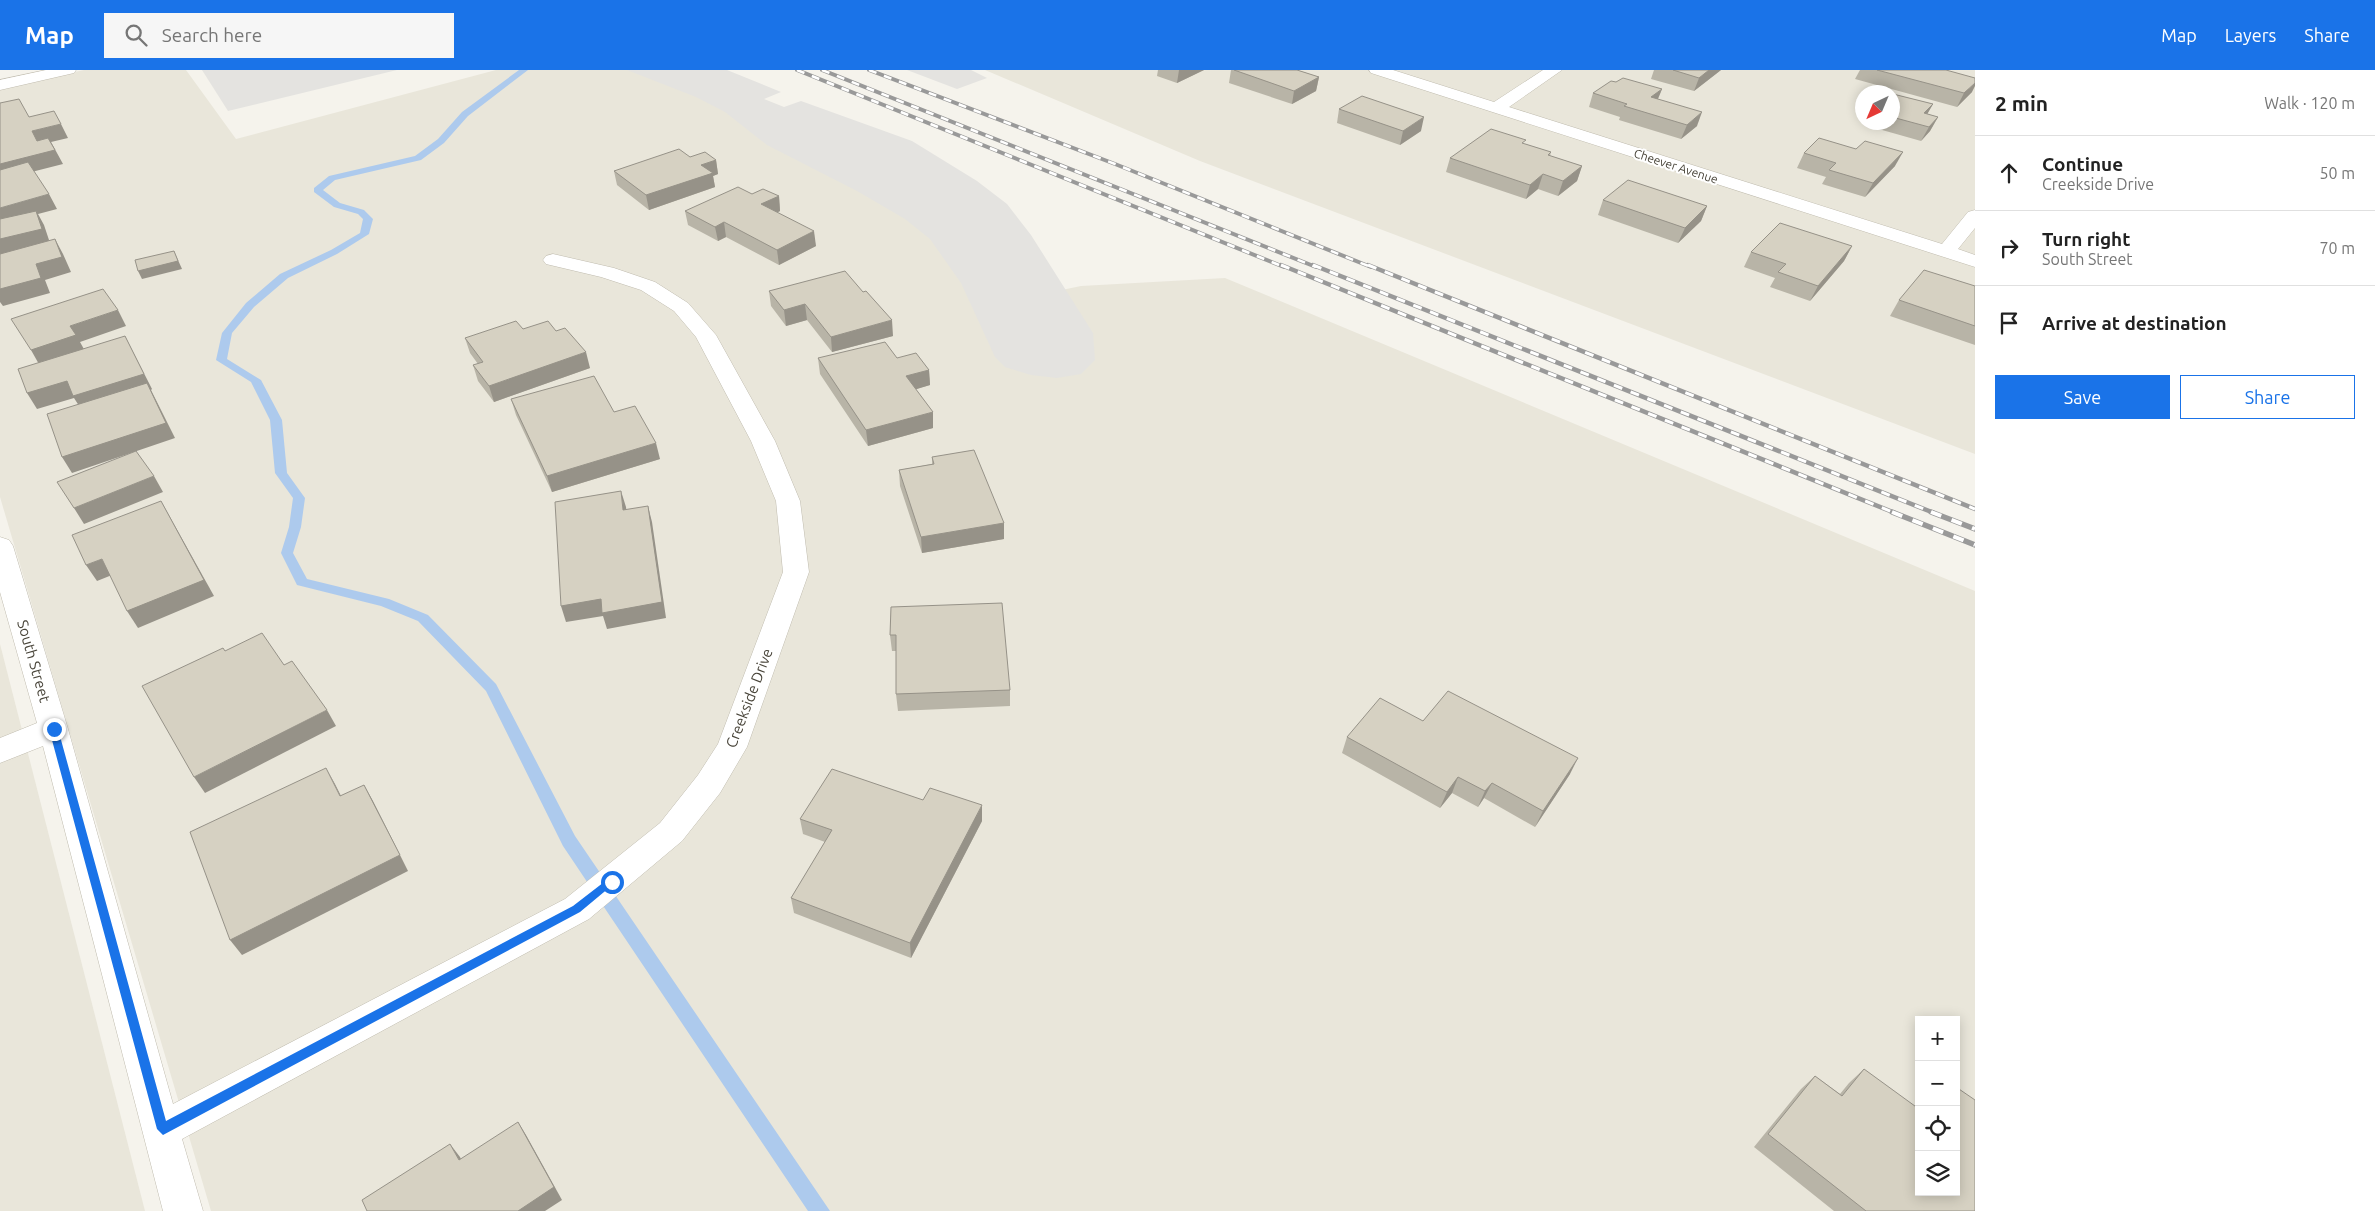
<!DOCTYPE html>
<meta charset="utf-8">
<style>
body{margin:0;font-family:Ubuntu,sans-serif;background:#f6f6f6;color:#222}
.controls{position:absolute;right:15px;bottom:15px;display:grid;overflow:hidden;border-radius:0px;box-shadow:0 2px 12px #0003}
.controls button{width:45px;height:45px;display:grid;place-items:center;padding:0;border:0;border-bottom:1px solid #e0e0e0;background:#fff;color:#222;font:25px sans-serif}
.compass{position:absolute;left:1855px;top:15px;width:45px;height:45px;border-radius:50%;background:#fff;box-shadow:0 2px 12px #0003;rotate:224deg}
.stop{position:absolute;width:15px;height:15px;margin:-11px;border:4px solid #1a73e8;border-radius:50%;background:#fff}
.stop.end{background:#1a73e8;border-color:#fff;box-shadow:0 1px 5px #0008}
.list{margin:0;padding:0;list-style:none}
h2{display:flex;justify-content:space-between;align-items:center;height:65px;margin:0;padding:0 20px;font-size:21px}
h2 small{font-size:16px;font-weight:400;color:#767676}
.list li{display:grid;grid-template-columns:32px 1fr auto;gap:15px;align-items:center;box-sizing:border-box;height:75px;padding:0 20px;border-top:1px solid #e0e0e0}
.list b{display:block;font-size:19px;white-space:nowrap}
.list p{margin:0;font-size:16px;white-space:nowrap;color:#767676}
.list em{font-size:16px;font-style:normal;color:#767676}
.actions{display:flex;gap:10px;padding:15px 20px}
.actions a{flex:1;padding:11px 0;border:1px solid #1a73e8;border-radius:0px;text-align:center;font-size:18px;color:#1a73e8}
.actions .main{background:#1a73e8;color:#fff}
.icon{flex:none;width:28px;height:28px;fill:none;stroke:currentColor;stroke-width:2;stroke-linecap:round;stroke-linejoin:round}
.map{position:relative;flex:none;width:1975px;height:1141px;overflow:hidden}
header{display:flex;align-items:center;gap:30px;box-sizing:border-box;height:70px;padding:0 25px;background:#1a73e8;color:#fff}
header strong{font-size:24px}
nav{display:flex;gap:28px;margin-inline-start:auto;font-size:18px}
.search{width:350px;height:45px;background:#f6f6f6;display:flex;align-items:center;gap:12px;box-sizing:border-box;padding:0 18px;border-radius:0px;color:#767676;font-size:19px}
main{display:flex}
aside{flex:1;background:#fff}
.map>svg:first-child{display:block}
.residential{fill:#e9e6da;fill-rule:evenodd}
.parking{fill:#e4e3e0}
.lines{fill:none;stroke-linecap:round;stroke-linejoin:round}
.stream{fill:#adcaed;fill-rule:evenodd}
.minor-casing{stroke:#c0bcaf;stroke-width:1}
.minor{fill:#fff;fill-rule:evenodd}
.rail-far2-casing{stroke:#999;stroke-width:4}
.rail-far1-casing{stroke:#999;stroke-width:4.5}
.rail-casing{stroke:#999;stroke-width:5.5}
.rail-far2{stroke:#fff;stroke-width:2.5;stroke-dasharray:8;stroke-linecap:butt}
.rail-far1{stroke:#fff;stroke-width:3;stroke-dasharray:9;stroke-linecap:butt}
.rail{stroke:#fff;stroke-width:4;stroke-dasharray:11;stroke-linecap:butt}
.wall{fill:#b8b4a7}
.shaded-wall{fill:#969288}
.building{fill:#d6d1c2;stroke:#969288}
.route{fill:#1a73e8}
.labels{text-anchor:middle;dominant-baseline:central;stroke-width:4;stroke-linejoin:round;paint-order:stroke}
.far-street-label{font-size:12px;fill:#49453a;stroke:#fff}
.street-label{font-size:15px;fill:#49453a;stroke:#fff}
</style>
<header>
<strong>Map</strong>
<div class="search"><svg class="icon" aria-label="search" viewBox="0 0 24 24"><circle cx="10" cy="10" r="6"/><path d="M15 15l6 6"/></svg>Search here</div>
<nav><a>Map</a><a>Layers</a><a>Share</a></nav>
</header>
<main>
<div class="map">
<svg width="1975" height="1141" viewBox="0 0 1975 1141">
<rect width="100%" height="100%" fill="#f5f3ec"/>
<g class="residential">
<path d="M84,0h102l50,69 260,-69h161l216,98 122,136 86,-18 144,-8 750,313v620h-1764l-211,-714v-409zM1919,950h37v172h-37z"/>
<path d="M985,0h990v384l-775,-293zM1862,22h30v30h-30z"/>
<polygon points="0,574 145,1141 0,1141"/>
</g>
<g class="parking">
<polygon points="202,0 397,0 228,41"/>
<polygon points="627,0 727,0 781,22 764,29 784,37 801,31 912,71 977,111 1007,134 1031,165 1093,263 1095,290 1081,304 1057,308 1031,305 1005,297 995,287 961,213 930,169 905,149 857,121 767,75 725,42 696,27"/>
<polygon points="907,0 971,0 987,8 957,19"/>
</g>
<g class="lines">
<polygon class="stream" points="519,0 528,0 468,46 444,73 421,90 335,110 323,120 340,133 364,140 373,149 369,164 337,184 288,208 254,237 232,263 227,289 261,310 282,350 287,403 305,428 301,457 293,483 307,509 389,529 428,545 496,614 575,766 830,1141 808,1141 563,776 486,621 418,551 381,536 297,515 281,483 289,457 293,428 275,403 270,350 251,312 216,290 222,263 246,233 280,204 331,180 360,163 363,149 358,144 334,137 314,122 314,118 329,106 415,86 438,69 462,42"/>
<g class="minor-casing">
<g id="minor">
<polygon points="46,0 76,0 74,3 0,20 0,10"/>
<polygon points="1369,0 1393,0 1494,32 1543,0 1562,0 1509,37 1942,174 1968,142 1975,140 1975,158 1958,179 1975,185 1975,197 1371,3"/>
<polygon points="553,184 614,198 655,212 688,233 716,265 775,371 800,431 809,502 747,677 720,723 682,771 589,849 182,1069 203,1141 163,1141 43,676 0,693 0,668 37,653 0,522 0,467 9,470 13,476 68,659 173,1034 565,829 660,753 698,705 718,674 783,502 776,431 751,371 696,267 674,241 641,220 601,207 546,194 543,190 546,186"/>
</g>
</g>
<use href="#minor" class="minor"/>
<g class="rail-far2-casing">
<g id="rail-far2">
<polyline points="797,0 1284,197"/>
<polyline points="822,0 1316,197"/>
<polyline points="869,0 1115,94 1371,197"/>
</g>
</g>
<g class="rail-far1-casing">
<g id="rail-far1">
<polyline points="1281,195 1895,443"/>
<polyline points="1313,195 1934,443"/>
<polyline points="1368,195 1975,439"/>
</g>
</g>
<g class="rail-casing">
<g id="rail">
<polyline points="1892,442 1975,475"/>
<polyline points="1931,442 1975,459"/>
</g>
</g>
<use href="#rail-far2" class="rail-far2"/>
<use href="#rail-far1" class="rail-far1"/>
<use href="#rail" class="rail"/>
</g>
<g class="wall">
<polygon points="1158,0 1204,0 1177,13 1157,6"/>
<polygon points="1231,0 1297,0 1319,7 1316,21 1292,34 1229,13"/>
<polygon points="1654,0 1721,0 1694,21 1651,9"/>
<polygon points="1860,0 1948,0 1972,22 1957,37 1855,9"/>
<polygon points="1616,12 1662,19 1658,29 1697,56 1681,69 1619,50 1620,47 1589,37 1593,23"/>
<polygon points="1892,24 1933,34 1927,44 1938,47 1930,61 1921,71 1868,56 1870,52 1892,52"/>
<polygon points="1339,39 1421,61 1400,75 1337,53"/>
<polygon points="1525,74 1551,82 1550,86 1582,96 1577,111 1558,126 1538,119 1526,129 1446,102 1450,88"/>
<polygon points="1804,83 1895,96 1865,127 1822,114 1826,107 1797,98"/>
<polygon points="690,87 716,90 718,104 713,106 715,117 649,140 617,115 614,101"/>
<polygon points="752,124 779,126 780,141 777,143 816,176 779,195 726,167 718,171 688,155 685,141"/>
<polygon points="1603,130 1707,136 1701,151 1678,173 1598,145"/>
<polygon points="1852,176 1844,191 1810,231 1770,217 1775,208 1744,197 1751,182"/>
<polygon points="1975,216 1975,275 1890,246 1899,230"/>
<polygon points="769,221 893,266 832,282 807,250 786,256 771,236"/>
<polygon points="523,259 556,261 590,298 494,332 478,311 473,295 478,294 470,283 465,268"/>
<polygon points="818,288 897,288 929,300 930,315 916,319 933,358 868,376 820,304"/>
<polygon points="511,329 614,342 660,389 552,422 516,345"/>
<polygon points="932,387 1004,453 1004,469 922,483 900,416 899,400 932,394"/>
<polygon points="891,537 1010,620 1010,636 898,641 896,624 896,581 892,581 890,565"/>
<polygon points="1423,651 1570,704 1535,757 1484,728 1478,737 1452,723 1440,738 1342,683 1347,667"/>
<polygon points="800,749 982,751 911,888 794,843 791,828 825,772 803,764"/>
<polygon points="1864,999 1975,1141 1834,1141 1754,1077 1801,1019 1815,1006 1840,1024 1849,1013"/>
</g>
<g class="shaded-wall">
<polygon points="1179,0 1204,0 1177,13"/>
<polygon points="1709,0 1721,0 1694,21 1699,8"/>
<polygon points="1319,7 1316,21 1292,34 1294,21"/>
<polygon points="1975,13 1975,16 1972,22 1957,37 1964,23"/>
<polygon points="1662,19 1656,33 1651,27"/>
<polygon points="1933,34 1925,48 1924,43"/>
<polygon points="1702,42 1697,56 1681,69 1687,55"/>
<polygon points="1424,47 1421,61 1400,75 1403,61"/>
<polygon points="1938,47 1930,61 1921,71 1929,57"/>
<polygon points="61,54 68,68 51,72 63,94 0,110 0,94 32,61"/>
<polygon points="1903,82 1895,96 1865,127 1873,113"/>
<polygon points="716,90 718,104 713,106 715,117 649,140 646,125 701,95"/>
<polygon points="1582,96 1577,111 1558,126 1563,111"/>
<polygon points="1543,104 1538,119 1526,129 1530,115"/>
<polygon points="49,124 57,139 38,144 44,155 50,173 0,186 0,138"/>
<polygon points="779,126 780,141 763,149 761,134"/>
<polygon points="1707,136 1701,151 1678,173 1685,158"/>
<polygon points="724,152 726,167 718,171 715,157"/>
<polygon points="814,161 816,176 779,195 777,180"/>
<polygon points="55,169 63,184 71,202 45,210 50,223 3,236 0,232 0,219 36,194"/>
<polygon points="1852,176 1844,191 1810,231 1818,216"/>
<polygon points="174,181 182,199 142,209 138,201"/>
<polygon points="805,234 807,250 786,256 784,240"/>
<polygon points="118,240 126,256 80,272 85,281 40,296 31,280 70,256"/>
<polygon points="892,250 893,266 832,282 831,267"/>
<polygon points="125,266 152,319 151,320 175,368 72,403 62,387 83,342 74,328 37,339 27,323"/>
<polygon points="586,282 590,298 494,332 489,316"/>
<polygon points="929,300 930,315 907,322 906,306"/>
<polygon points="933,342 933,358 868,376 866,360"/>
<polygon points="656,373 660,389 552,422 547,406"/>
<polygon points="154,406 163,422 84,454 74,438"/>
<polygon points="621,421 626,437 628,456 623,440"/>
<polygon points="161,431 214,526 138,558 127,541"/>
<polygon points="648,436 652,452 666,548 607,559 603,546 566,552 561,536"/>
<polygon points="1004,453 1004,469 922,483 921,467"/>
<polygon points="102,489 112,505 97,511 86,495"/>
<polygon points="327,640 336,656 205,723 194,707"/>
<polygon points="1578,688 1570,704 1535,757 1543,741"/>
<polygon points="326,698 335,714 349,742 340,726"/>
<polygon points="1458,707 1452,723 1440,738 1447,722"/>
<polygon points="1492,713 1484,728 1478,737 1485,721"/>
<polygon points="364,715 373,731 408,801 242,885 230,870"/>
<polygon points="982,735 982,751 911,888 910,873"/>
<polygon points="518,1052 526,1065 562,1130 545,1141 518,1141"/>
<polygon points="450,1074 460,1087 468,1103 459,1090"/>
</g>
<g class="building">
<polygon points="1234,0 1297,0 1319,7 1294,21"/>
<polygon points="1673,0 1709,0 1699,8"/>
<polygon points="1877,0 1946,0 1975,8 1975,13 1964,23"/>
<polygon points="1623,8 1662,19 1651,27 1702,42 1687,55 1624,36 1627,34 1593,23 1611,11 1616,12"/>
<polygon points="1892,24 1893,24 1933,34 1924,43 1938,47 1929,57 1892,47"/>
<polygon points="1362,26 1424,47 1403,61 1339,39"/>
<polygon points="19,29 29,47 54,41 61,54 32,61 37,71 48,68 55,80 0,94 0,33"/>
<polygon points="1491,59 1526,70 1522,73 1551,82 1548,85 1582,96 1563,111 1543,104 1530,115 1450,88"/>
<polygon points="1819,68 1856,79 1865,71 1903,82 1873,113 1829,100 1836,93 1804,83"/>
<polygon points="679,79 690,87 705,82 716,90 701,95 713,103 646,125 614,101"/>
<polygon points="28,92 49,124 0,138 0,100"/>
<polygon points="1628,110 1707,136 1685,158 1603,130"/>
<polygon points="738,117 752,124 763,119 779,126 761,134 814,161 777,180 724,152 715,157 685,141"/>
<polygon points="36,141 42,159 0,169 0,149"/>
<polygon points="1780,153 1852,176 1818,216 1778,202 1786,194 1751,182"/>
<polygon points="55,169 62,187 36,194 41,208 0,219 0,184"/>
<polygon points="174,181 178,191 138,201 135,190"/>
<polygon points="1924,200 1975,216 1975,256 1899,230"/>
<polygon points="845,201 863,222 866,221 892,250 831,267 805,234 784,240 769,221"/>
<polygon points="103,219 118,240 70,256 76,265 31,280 11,249"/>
<polygon points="516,251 523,259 548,251 556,261 565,258 586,282 489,316 473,295 483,292 465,268"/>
<polygon points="125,266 144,304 73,326 67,311 27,323 18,299"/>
<polygon points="885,272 897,288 916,283 929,300 906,306 933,342 866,360 818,288"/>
<polygon points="594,306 614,342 635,336 656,373 547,406 511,329"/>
<polygon points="147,313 166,353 62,387 47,344"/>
<polygon points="974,380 1004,453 921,467 899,400 934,394 932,387"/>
<polygon points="136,381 154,406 74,438 57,412"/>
<polygon points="621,421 623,440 648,436 662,532 602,543 601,529 561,536 555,432"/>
<polygon points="161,431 204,510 127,541 102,489 86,495 72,465"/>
<polygon points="1002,533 1010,620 896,624 896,565 890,565 891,537"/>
<polygon points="262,563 284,595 292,591 327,640 194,707 142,616 223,578 225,581"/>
<polygon points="1448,621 1578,688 1543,741 1492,713 1485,721 1458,707 1447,722 1347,667 1380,628 1423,651"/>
<polygon points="326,698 340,726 364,715 400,785 230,870 190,762"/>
<polygon points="832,699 923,730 930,718 982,735 910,873 791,828 832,760 800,749"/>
<polygon points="1864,999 1919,1039 1919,1122 1956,1122 1956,1017 1975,1030 1975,1141 1866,1141 1768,1064 1815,1006 1842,1026"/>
<polygon points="518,1052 554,1117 518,1141 367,1141 362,1130 450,1074 459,1090"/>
</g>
<polygon class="route" points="54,656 58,659 166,1051 573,836 608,809 615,809 616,812 580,842 163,1065 157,1059 49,659"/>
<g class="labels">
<g class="far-street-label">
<text transform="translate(1676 96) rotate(18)">Cheever Avenue</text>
</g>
<g class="street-label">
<text transform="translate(34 591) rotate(74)">South Street</text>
<text transform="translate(749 628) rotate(-69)">Creekside Drive</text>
</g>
</g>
</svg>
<div class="controls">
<button>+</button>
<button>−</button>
<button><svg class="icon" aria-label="locate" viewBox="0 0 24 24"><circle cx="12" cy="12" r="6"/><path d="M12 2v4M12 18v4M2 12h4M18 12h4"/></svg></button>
<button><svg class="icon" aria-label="layers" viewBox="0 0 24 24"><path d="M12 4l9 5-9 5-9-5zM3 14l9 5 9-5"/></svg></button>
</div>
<svg class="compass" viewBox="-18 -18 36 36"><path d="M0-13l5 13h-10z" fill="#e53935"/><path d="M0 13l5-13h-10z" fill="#767676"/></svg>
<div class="stop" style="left:612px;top:812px"></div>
<div class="stop end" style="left:54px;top:659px"></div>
</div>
<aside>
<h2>2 min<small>Walk · 120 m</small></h2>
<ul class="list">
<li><svg class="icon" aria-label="ahead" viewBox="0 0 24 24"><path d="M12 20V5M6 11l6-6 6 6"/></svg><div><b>Continue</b><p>Creekside Drive</p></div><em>50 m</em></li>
<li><svg class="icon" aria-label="right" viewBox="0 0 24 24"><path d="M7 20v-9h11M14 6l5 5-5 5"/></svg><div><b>Turn right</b><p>South Street</p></div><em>70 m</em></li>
<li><svg class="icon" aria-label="arrive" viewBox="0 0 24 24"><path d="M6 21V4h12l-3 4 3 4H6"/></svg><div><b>Arrive at destination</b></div></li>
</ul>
<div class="actions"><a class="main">Save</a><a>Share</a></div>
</aside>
</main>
